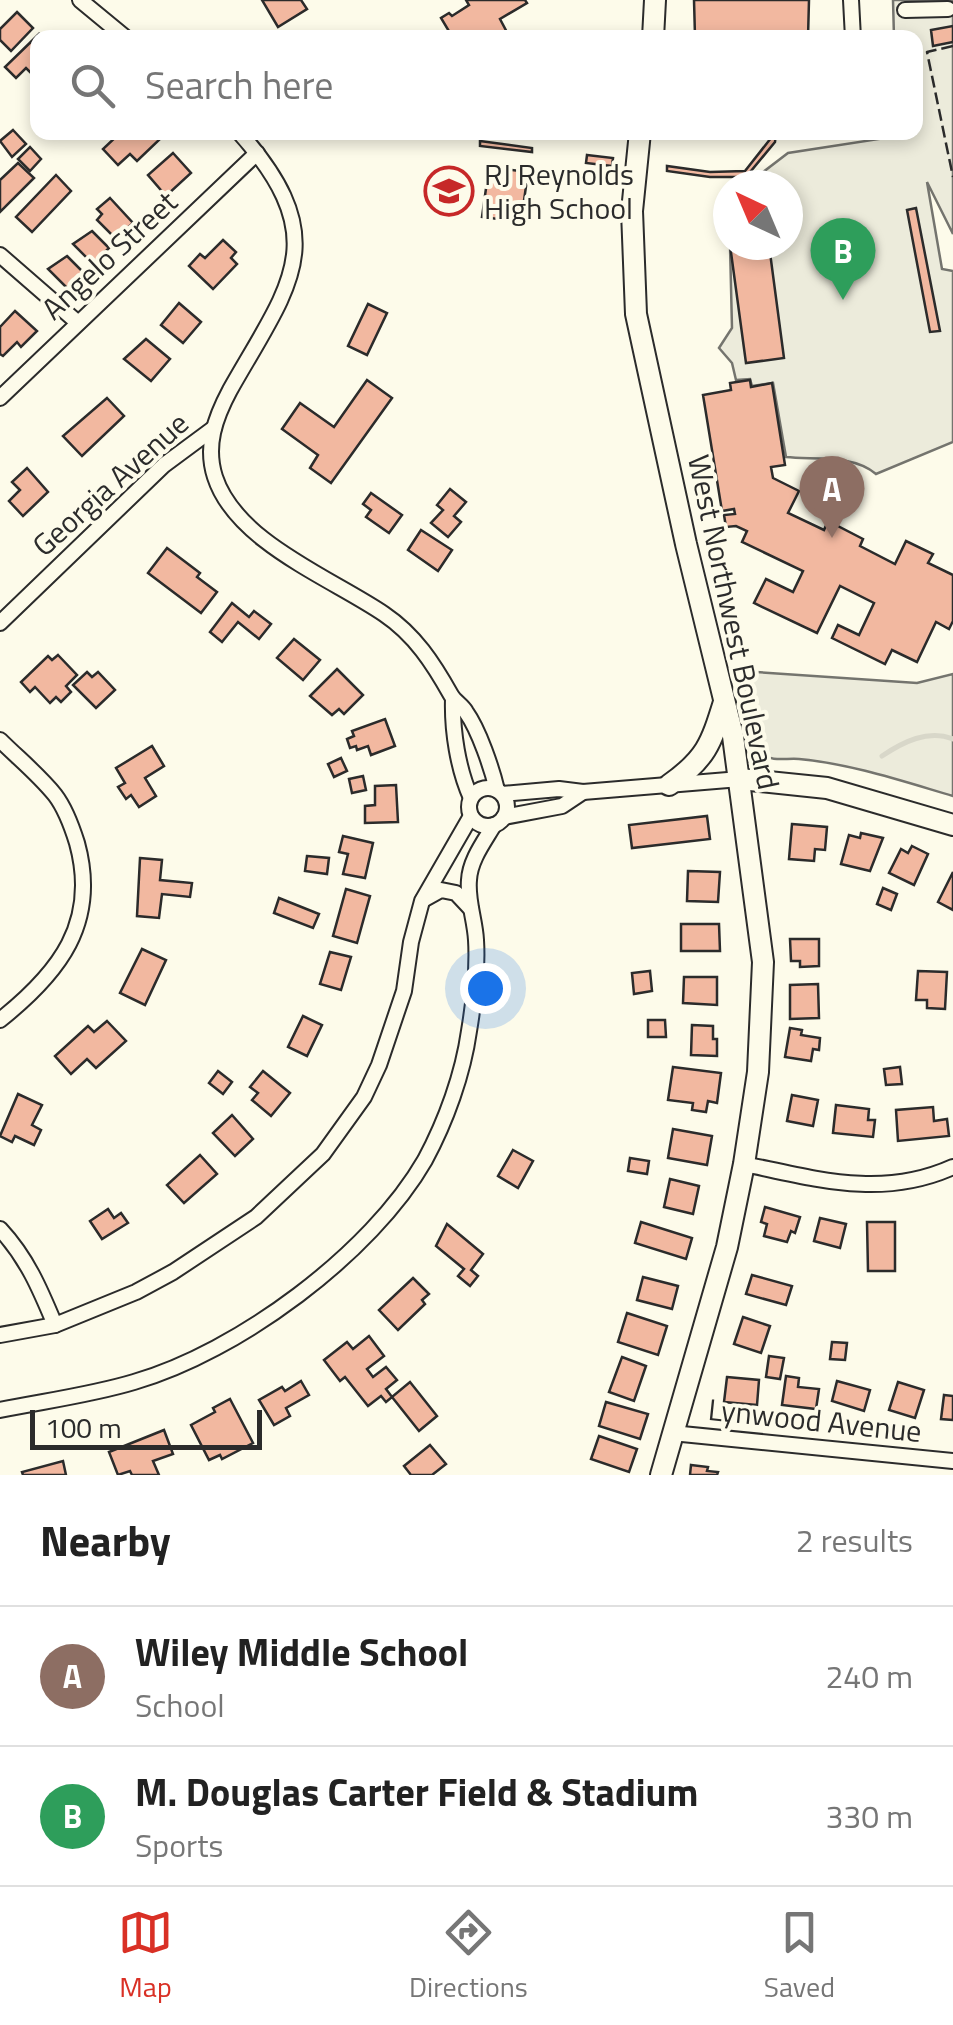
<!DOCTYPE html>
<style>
body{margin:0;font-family:"Titillium Web",sans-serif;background:#f6f6f6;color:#222}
.compass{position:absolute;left:713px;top:170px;width:90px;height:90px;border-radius:50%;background:#fff;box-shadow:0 5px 15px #0003;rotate:316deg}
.scale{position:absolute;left:30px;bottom:25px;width:232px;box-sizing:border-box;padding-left:10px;border:5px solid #2b2b2b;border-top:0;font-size:28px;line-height:35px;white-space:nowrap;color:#2b2b2b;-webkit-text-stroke:8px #fdfbea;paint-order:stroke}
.you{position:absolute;left:485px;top:988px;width:35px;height:35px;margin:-25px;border:8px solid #fff;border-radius:50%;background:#1a73e8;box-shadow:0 0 0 15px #1a73e833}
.badge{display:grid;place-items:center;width:65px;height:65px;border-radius:50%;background:#d93025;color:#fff;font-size:32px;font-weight:700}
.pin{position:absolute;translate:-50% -82px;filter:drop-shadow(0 2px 5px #0008)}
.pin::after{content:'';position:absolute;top:52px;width:35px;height:30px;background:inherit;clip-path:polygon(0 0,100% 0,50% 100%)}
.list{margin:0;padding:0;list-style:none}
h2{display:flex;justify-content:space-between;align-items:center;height:130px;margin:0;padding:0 40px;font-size:42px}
h2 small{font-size:32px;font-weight:400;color:#767676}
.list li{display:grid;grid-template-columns:65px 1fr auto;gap:30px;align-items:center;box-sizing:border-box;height:140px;padding:0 40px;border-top:2px solid #e0e0e0}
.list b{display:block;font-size:38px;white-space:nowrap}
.list p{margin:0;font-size:32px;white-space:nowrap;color:#767676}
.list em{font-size:32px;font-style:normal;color:#767676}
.icon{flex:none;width:55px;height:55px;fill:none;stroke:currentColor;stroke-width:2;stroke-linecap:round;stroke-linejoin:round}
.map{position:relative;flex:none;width:953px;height:1475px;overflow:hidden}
.search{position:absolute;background:#fff;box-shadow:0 5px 15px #0003;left:30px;right:30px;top:30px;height:110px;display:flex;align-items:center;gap:25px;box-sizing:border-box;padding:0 35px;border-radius:20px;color:#767676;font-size:38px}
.sheet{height:410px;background:#fff}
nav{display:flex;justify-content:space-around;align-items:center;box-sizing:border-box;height:140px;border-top:2px solid #e0e0e0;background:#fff;font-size:28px;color:#767676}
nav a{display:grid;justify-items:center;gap:5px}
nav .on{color:#d93025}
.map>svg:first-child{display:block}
.green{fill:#ecebdb;stroke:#74746e;stroke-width:2.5}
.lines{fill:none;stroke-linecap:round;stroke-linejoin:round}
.stream{stroke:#d8d7c9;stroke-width:5}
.building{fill:#f2b8a0;stroke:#2b2b2b;stroke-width:2.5}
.minor-casing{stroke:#2b2b2b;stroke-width:18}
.secondary-casing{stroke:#2b2b2b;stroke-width:24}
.minor{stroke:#fdfbea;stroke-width:14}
.secondary{stroke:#fdfbea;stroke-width:20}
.fence{stroke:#2b2b2b;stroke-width:2.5;stroke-dasharray:12 5;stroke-linecap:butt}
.labels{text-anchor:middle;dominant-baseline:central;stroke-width:8;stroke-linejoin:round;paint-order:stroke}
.poi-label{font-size:30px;fill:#2b2b2b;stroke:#fdfbea;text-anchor:start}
.street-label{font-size:30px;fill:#2b2b2b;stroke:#fdfbea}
</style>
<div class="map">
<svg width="953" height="1475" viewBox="0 0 953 1475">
<rect width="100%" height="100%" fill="#fdfbea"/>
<g class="green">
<path d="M893,0h60v234l-26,-52 15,87 11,2v171l-77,32c-23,-20 -62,-14 -90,-17l-13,-74 -21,3 -2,-7 -14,1 -4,-17 -13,-15 13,-20 -2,-83h58v-60h-42l42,-32 104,-16 1,-4 23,-1v-94l-22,-1z"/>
<path d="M741,671l176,12 36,-9v122c-51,-15 -101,-32 -154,-37 -14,-1 -26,3 -38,-5z"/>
</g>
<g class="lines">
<path class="stream" d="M882,756c21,-14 46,-27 71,-17"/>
</g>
<g class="building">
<polygon points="262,0 301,0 307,9 278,27"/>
<polygon points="466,0 525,0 527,3 500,19 510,38 453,38 441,18 449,13 452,16 469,5"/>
<polygon points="694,0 809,0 808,38 695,36"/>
<polygon points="17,12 33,28 11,51 0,40 0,29"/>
<polygon points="953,26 953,42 933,46 931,30"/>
<polygon points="39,34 42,38 38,38 38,68 32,74 26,68 16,78 5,67"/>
<polygon points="13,130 26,144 12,157 0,141"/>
<polygon points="121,132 152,132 159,140 137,161 130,154 118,165 103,149"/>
<polygon points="695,132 769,132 769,138"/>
<polygon points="772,132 776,132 775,142 746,177 710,177 667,171 667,166 710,172 745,171 771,138"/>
<polygon points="480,141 532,148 532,152 480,146"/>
<polygon points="30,147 41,159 30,171 18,159"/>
<polygon points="173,153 191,173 166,196 148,175"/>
<polygon points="587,155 613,158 612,166 586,163"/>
<polygon points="18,163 34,178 0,212 0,180"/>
<polygon points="489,167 528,172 521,222 482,217"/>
<polygon points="56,175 71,191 32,232 16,217"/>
<polygon points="110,198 133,223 116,239 97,220 102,214 97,209"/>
<polygon points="916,208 940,331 930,332 907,210"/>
<polygon points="92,231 109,248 93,264 73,244"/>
<polygon points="223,240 236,252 231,258 237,264 213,289 189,266 200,254 205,258"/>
<polygon points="730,245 769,245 784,358 746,363"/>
<polygon points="67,256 84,273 68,289 48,269"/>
<polygon points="179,303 201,322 183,343 161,325"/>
<polygon points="368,304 387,313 367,355 348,346"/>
<polygon points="15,311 37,331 21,347 17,342 3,356 0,354 0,327"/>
<polygon points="146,339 170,359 151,381 124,359"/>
<polygon points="367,380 392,398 331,483 310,468 318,455 282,429 300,403 334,427"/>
<polygon points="750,380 751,387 772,383 785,465 771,467 773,478 799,491 788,513 824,530 828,521 863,539 860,546 895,564 906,541 933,554 928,563 953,575 953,621 949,629 936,622 917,662 892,650 885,664 832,638 838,625 859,635 874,603 840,586 817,633 754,603 766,579 793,592 803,571 742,542 747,531 736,526 726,527 724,515 735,514 734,509 722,511 703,395 731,390 730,383"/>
<polygon points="107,398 124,416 82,456 63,436"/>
<polygon points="27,468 48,492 23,516 9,501 20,490 12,482"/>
<polygon points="450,489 466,502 454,516 461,522 448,537 431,523 443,510 437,505"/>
<polygon points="371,493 402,515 389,533 366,517 371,510 363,504"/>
<polygon points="421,530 452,550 438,571 408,550"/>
<polygon points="167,548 200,573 197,577 217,592 201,613 148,573"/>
<polygon points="232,603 249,617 254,611 271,624 259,639 238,622 222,642 210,632"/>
<polygon points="294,639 320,660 303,680 277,658"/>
<polygon points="58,655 77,675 66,686 71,692 61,702 56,697 50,703 35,687 30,692 21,682 48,656 52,660"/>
<polygon points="337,669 363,695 344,714 339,709 332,715 310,696"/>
<polygon points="87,672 92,677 98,672 115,690 96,708 73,685"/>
<polygon points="385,719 395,746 371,755 368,746 357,750 356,746 350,748 347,739 354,736 352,731"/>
<polygon points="152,746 164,766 145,778 156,796 139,807 131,795 126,799 118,787 125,783 116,768"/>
<polygon points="341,758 347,771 334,777 328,764"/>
<polygon points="363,776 366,790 352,793 349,779"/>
<polygon points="396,785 398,822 365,823 365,806 375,805 375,786"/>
<polygon points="707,816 710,839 632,848 629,825"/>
<polygon points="792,824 827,827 825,850 815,849 814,861 789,859"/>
<polygon points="861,833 883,838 870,871 841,864 849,835 860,838"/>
<polygon points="343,836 373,843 365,878 343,874 348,854 339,852"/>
<polygon points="912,846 928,854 914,885 889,873 901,849 908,853"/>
<polygon points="307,856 329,858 327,874 305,871"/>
<polygon points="140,858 162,860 160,880 192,883 190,897 162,894 159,918 137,916"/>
<polygon points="688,871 720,872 718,902 687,901"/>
<polygon points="953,872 953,910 938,902"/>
<polygon points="883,888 897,894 891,910 877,904"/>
<polygon points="346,889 370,896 357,943 333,936"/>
<polygon points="279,898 319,914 313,928 274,913"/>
<polygon points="681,924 719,924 720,951 681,951"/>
<polygon points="790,939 819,939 819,966 800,967 800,961 791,961"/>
<polygon points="142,949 166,960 145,1005 120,993"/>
<polygon points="330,952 351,957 341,990 320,984"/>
<polygon points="650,971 652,991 634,994 632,973"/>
<polygon points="918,971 947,972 945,1009 927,1008 927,1000 916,1000"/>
<polygon points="684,977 717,977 717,1005 683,1003"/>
<polygon points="818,984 819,1018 790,1019 790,985"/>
<polygon points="303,1016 322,1025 307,1056 288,1047"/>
<polygon points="648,1020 665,1020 666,1037 648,1037"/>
<polygon points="107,1021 126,1041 96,1068 87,1059 71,1074 55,1056 88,1026 94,1032"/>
<polygon points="692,1025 713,1026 713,1039 717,1039 717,1056 691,1055"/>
<polygon points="790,1028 802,1030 801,1035 820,1038 819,1050 813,1049 811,1061 785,1057"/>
<polygon points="673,1067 721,1073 717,1103 708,1101 706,1112 692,1110 693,1103 668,1100"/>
<polygon points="900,1067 902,1084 886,1085 884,1069"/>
<polygon points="218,1071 232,1082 223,1094 209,1083"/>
<polygon points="263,1071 290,1093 271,1116 252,1100 258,1093 250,1087"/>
<polygon points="18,1094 42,1105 32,1125 41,1130 34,1145 15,1136 12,1142 0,1136"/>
<polygon points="792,1095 818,1100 813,1126 787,1121"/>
<polygon points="836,1105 869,1109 868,1120 875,1120 873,1137 833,1133"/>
<polygon points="933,1107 934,1121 947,1119 949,1136 898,1141 896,1110"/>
<polygon points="232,1115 253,1139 235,1156 213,1133"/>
<polygon points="673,1129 712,1136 707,1165 668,1158"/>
<polygon points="513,1150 533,1161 518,1188 498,1176"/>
<polygon points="200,1155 217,1174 184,1203 167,1185"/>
<polygon points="630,1158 649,1161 647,1174 628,1171"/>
<polygon points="670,1179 699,1186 693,1214 664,1207"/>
<polygon points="765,1207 800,1217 795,1233 791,1231 787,1242 764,1236 767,1224 761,1222"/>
<polygon points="108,1209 114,1218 121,1213 128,1223 102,1239 90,1221"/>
<polygon points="820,1218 846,1224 840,1248 814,1241"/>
<polygon points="641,1222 692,1238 686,1259 635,1243"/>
<polygon points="867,1222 895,1222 895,1271 868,1271"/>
<polygon points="447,1224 483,1254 471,1270 478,1276 470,1286 458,1276 464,1269 436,1246"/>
<polygon points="752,1275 792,1286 786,1305 746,1294"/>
<polygon points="643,1277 678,1286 672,1309 637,1300"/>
<polygon points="413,1278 429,1294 422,1300 425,1304 398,1330 379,1310"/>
<polygon points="627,1313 667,1326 658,1355 618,1342"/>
<polygon points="743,1317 770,1326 761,1353 734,1344"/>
<polygon points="369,1336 384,1356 367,1369 373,1377 386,1367 397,1380 386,1389 392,1397 410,1382 437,1416 419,1431 392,1397 386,1402 381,1396 368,1406 345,1377 340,1381 324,1360 347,1342 353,1349"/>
<polygon points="832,1342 847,1343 845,1360 830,1359"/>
<polygon points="769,1356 784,1358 780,1379 766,1377"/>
<polygon points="622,1357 646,1366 634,1401 609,1392"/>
<polygon points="786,1376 799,1378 798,1387 819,1389 816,1409 782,1405"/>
<polygon points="727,1377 759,1380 757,1405 724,1402"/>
<polygon points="301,1381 309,1395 286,1408 290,1416 274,1425 259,1400 282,1387 285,1391"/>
<polygon points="837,1381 870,1390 864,1411 832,1401"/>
<polygon points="898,1382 924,1390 915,1418 889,1410"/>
<polygon points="944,1395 953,1396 953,1420 941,1419"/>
<polygon points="230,1399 253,1443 222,1459 220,1455 209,1460 191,1425 215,1412 213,1408"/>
<polygon points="606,1402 648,1414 640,1439 599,1426"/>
<polygon points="164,1430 173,1454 153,1461 159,1475 132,1475 130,1471 118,1475 109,1452"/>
<polygon points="599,1436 637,1449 629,1472 591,1459"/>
<polygon points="430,1445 446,1464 432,1475 411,1475 404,1466"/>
<polygon points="63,1461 66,1475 23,1475 22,1472"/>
<polygon points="691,1465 708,1467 707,1471 718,1472 717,1475 690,1475"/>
</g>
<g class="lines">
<g class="minor-casing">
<g id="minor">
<polyline points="80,0 126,38"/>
<polyline points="851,0 853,38"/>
<polyline points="905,10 948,9"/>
<path d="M239,132c96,108 51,152 -9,258 -15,28 -25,56 -15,87 21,65 116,101 169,137 31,21 49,49 67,81 4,7 11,10 15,17 13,18 26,57 31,78"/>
<polyline points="0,255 77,322"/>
<polyline points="0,398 257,153"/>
<polyline points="0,623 164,465 214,428"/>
<path d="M453,699c-1,32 5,70 18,99"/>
<path d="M0,740c18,18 39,35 55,55 10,13 17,32 22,48 22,80 -18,130 -77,177"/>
<circle cx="488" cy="807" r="19"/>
<polyline points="502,794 559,789 583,792 740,779"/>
<polyline points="504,817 562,806 583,792"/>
<polyline points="423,900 441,890 456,893 471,909"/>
<path d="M744,1164c73,15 138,35 209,3"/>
<path d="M0,1229c27,29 40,60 55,96"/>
<polyline points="0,1335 55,1325 136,1292 173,1272 256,1217 323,1154 364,1097 379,1065 404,991 411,942 422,901 471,816"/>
<path d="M0,1410c44,-9 91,-15 134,-28 104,-30 237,-128 291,-222 21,-39 38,-86 44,-129 5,-30 9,-60 7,-91 -1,-20 -9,-40 -7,-60 1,-20 15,-38 25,-55"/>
<polyline points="672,1433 953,1461"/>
</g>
</g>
<g class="secondary-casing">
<g id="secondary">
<polyline points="653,38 655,0"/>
<polyline points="640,132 632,211 636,314 686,544 733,736 763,962 758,1072 744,1164 727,1247 661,1475"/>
<polyline points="740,779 827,788 953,825"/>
<path d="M669,785c37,-26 42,-41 55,-83"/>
</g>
</g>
<use href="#minor" class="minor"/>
<use href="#secondary" class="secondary"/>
<polyline class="fence" points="953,46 927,52 953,177"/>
</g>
<defs>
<g id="school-ring" transform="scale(2.5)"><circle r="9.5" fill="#fdfbea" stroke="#c62828" stroke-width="1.5"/><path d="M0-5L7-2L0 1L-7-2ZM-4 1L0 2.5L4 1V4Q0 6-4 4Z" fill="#c62828"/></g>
</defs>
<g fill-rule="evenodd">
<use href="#school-ring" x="449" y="191"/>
</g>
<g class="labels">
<g class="poi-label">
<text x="484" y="174">RJ Reynolds<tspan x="484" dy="34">High School</tspan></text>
</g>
<g class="street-label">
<text transform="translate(109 255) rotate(-43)">Angelo Street</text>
<text transform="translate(110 484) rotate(-42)">Georgia Avenue</text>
<text transform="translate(734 622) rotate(78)">West Northwest Boulevard</text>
<text transform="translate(815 1420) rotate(6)">Lynwood Avenue</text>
</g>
</g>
</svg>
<svg class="compass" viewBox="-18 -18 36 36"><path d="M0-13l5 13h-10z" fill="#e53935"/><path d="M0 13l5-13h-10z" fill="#767676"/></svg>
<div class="scale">100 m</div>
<div class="you"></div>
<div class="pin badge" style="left:832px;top:538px;background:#8d6e63">A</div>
<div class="pin badge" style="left:843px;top:300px;background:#2e9e5b">B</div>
<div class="search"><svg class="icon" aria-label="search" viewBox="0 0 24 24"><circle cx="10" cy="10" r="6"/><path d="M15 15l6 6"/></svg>Search here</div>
</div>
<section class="sheet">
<h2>Nearby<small>2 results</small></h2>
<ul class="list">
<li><span class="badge" style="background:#8d6e63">A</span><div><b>Wiley Middle School</b><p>School</p></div><em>240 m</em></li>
<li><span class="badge" style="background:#2e9e5b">B</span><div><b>M. Douglas Carter Field &amp; Stadium</b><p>Sports</p></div><em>330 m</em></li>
</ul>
</section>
<nav>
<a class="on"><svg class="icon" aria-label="map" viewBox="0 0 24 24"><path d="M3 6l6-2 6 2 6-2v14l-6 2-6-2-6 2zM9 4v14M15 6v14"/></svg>Map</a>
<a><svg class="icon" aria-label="directions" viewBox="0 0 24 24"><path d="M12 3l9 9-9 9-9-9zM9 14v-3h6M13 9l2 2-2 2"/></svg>Directions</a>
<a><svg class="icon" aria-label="saved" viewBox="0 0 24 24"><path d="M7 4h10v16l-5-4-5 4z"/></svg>Saved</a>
</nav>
